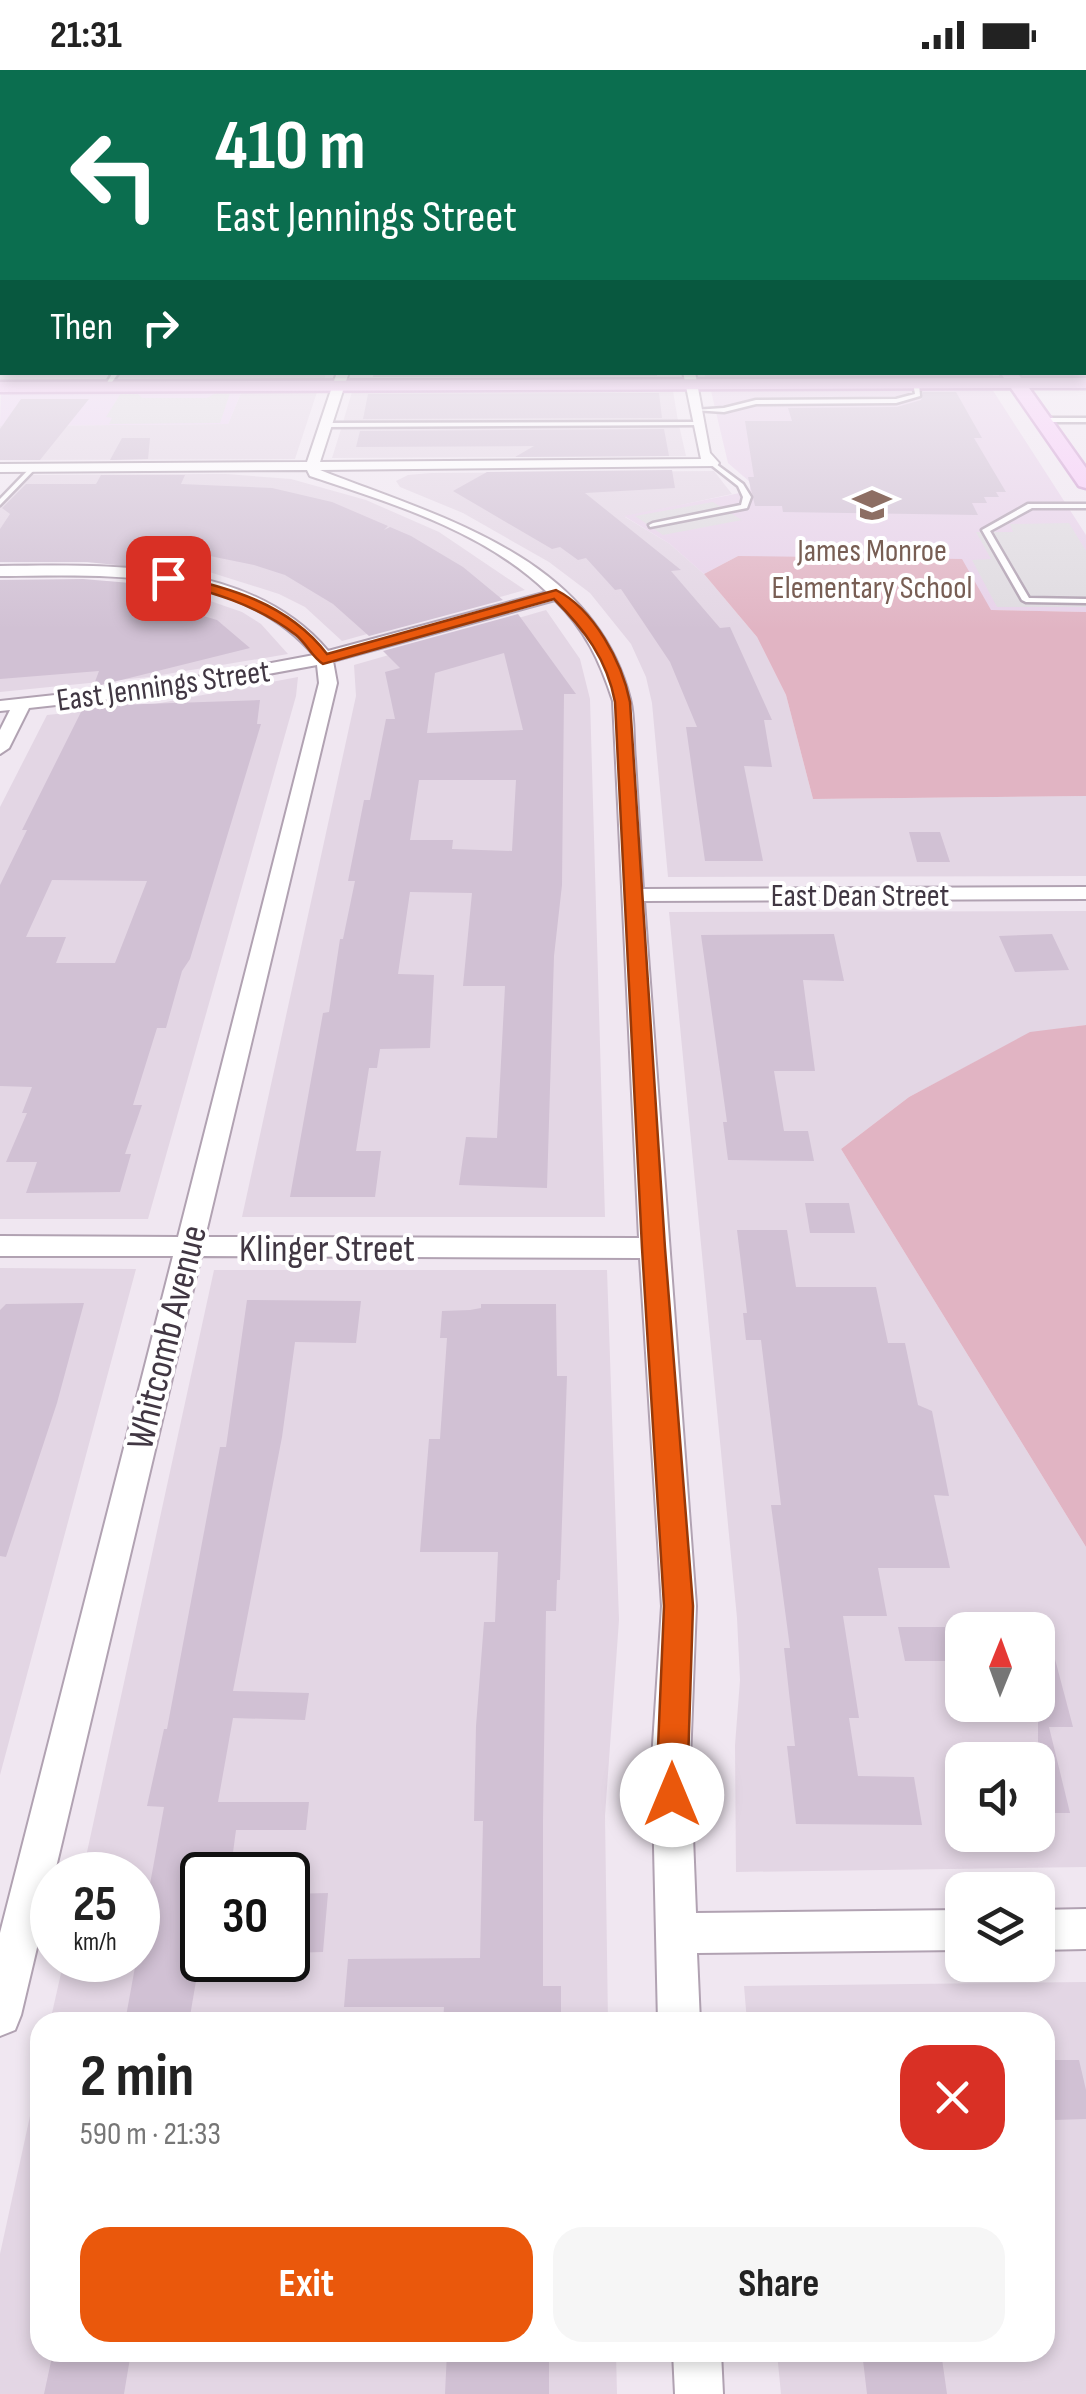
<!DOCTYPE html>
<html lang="en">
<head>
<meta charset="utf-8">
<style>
	:root { --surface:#fff; --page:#f6f6f6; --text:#222; --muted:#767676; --accent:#ea580c }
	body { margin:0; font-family:"Sofia Sans Condensed",sans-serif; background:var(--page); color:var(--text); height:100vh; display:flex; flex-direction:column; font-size:38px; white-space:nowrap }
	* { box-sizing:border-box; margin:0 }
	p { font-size:32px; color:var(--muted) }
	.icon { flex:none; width:55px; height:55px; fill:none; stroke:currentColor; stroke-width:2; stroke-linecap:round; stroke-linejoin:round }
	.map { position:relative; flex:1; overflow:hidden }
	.sheet { position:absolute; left:30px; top:1942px; width:1025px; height:350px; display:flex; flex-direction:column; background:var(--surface); border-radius:30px; box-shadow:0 5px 15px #0003 }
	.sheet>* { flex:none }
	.top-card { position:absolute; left:0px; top:0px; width:1088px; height:305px; box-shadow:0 5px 15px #0003; background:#0b6e4f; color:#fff; overflow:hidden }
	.needle { width:65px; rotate:1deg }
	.controls { position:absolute; left:945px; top:1542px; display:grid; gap:20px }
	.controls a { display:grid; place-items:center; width:110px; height:110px; border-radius:20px; background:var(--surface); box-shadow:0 5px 15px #0003; font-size:50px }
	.speed { position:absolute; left:30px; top:1782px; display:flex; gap:20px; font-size:50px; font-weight:700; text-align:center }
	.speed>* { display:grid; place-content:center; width:130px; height:130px; border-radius:50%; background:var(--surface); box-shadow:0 5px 15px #0003; line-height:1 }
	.speed small { font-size:25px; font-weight:400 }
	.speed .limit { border:5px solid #111; border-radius:15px; background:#fff; color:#111 }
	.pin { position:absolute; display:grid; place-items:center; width:85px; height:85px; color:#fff; margin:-42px; border-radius:20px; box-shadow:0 5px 15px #0006 }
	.me { position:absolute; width:110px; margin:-55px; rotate:0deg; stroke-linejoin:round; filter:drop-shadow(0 0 8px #0008) }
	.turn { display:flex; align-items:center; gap:35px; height:210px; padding:0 50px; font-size:45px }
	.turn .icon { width:130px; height:130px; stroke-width:2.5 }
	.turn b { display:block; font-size:70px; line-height:85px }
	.then { display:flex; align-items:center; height:95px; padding:0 50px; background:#0003; gap:20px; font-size:38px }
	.round { display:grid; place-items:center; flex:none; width:105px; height:105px; border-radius:30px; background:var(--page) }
	.overview { display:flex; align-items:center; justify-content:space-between; height:170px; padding:0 50px }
	h1 { font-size:60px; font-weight:700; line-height:75px }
	.cta { display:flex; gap:20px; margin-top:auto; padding:20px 50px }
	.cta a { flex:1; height:115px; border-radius:30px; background:var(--accent); color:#fff; font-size:40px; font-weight:700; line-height:115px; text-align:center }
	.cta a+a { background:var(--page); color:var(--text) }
	.status { display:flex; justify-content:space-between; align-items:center; height:70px; padding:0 50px; background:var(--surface); direction:ltr }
	.status svg { height:28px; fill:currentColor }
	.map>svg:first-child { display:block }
</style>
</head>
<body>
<div class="status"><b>21:31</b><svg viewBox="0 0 49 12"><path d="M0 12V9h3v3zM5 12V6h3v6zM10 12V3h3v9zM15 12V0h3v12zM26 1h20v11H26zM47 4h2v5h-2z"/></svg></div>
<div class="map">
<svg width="1086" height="2324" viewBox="0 0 1086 2324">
	<rect width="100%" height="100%" fill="#f0e7f1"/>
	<!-- residential -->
	<path fill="#e3d6e4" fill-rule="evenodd" d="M121 302H326V303L324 310 114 311Z
		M990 302 994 307 706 308 704 303Z
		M673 321 678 351 343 352 352 322Z
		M317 322 295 389 0 390V356L228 354 241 323Z
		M679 355 686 386 332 388 342 356Z
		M714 401 732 424 625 447 670 474 704 504 757 567 786 625 813 729 1086 726V806L668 807 652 633 646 607 631 574 590 523 549 492 463 443 400 417 396 411 408 405 431 403Z
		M226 404 291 409 366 430 439 462 525 520 342 571 305 537 279 524 206 501 168 494 0 490V437L30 405Z
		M0 510 107 511 193 525 242 542 261 554 288 584 149 607 0 622Z
		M546 540 580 589 590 629 605 1147H242L356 626 354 595Z
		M298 607 296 626 148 1149H0V737L47 645 155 634Z
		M1086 841V955L1030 963 909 1027 841 1079 1086 1477V1797L736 1802 735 1675 740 1610 737 1548 669 842ZM962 1560H1038V1635H962ZM962 1690H1038V1765H962Z
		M0 1198 136 1199 0 1705Z
		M214 1200H607L619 1550 605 1746 608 1952H50L64 1890H138V1805H82ZM202 1805H288V1890H202Z
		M1086 1912V2324H781L777 2283 1045 2282V1952H747L744 1916Z
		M40 2000V2282L616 2283 617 2324H0V2184Z"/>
	<!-- commercial -->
	<path fill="#ebd4f1" d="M241 323 228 354 0 356 1 324Z"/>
	<!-- education -->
	<path fill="#e7d2e9" d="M992 319 1086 465V542L990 540 738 486 704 504 670 474 624 446 750 421V412L728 393 711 321Z"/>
	<!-- green -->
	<path fill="#e1b4c3" d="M738 486 962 489 991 540 1086 542V726L813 729 786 625 757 567 704 504Z
		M1086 955V1477L841 1079 909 1027 1030 962Z"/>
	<!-- parking -->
	<path fill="#dfdbe0" d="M121 323H137L142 328H207L216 323H230L220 353 109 354 112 348 106 347Z
		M713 432 742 450 663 465 635 446Z
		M1069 453 1086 481V537H997L972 490 991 489 976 462H1013L1010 454Z"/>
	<!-- building -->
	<path fill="#d1c1d4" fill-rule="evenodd" d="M374 302H657V306L373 307Z
		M923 322H956L982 368H974L1006 422H996L999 427H984L987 433H972L978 445 783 442 782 436H755L748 407H754L745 351H792L788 338 897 337 921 330Z
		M659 323 662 348 363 349 368 324Z
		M21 329H89L40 390H0V359Z
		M664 359 669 386 515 387 534 376 356 377 360 361Z
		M122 368H150L148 389 110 390Z
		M672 400 675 418 585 423 681 500 671 501 720 558 730 557 772 650H764L772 697 744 696 763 791H705L686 657H697L670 592 621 519 615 520 586 488 578 490 560 477 552 479 453 421 487 402Z
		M101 405H185L181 414 272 418 332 432 388 456 384 460 390 457 411 466 463 497 503 530 369 566 333 534 285 505 254 495 205 485 184 502 87 492H0V459L10 444 2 438 26 414H96Z
		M83 509 166 516 148 530 217 550 250 578 93 617 99 601 0 609V510Z
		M518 544 576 624H564L562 815 554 886 547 1118 459 1115 466 1067 497 1068 505 916H463L472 823 410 822 398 904 434 905 430 978 380 979 377 998H369L356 1081H381L375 1127H290L323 943 329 942 340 869H343L355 811H348L364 730H370L386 649H395L385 602 400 598 383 581ZM504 583 523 660 427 663 435 603ZM419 710H516L512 781 452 779 453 770H410Z
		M260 630 257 654H261L190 889 182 901 166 958H157L133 1035H142L125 1084H131L120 1122 26 1123 37 1092H6L27 1043H22L32 1017 0 1016V815L27 760H22L84 636ZM52 810 147 811 115 893H56L66 867H26Z
		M909 762H940L950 792H917Z
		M834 864 844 911 803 910 815 1001H774L784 1061H808L814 1091 728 1090 723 1052H727L701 865Z
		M1052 864 1069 900 1015 902 999 866Z
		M805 1133H849L855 1163H810Z
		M737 1160H787L796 1217H876L888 1273H905L918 1335 932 1341 949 1426 934 1425 950 1498H878L887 1546H843L859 1648H849L858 1706 914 1707 922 1755 796 1754 787 1676H795L784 1578H790L771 1435H781L761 1270H746L743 1243H747Z
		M247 1230 361 1231 356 1273 295 1272 282 1367 233 1621 309 1623 305 1650 233 1648 218 1732H309L306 1760H236L230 1805H202V1876L189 1952H125L164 1737 147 1736 164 1659H167L220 1377H226Z
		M84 1233 57 1333 6 1487 0 1486V1240L6 1234Z
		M481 1234H556L557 1306H567L560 1510H557L556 1541H546L543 1751V1916H561V1952H443L444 1937H344L348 1889 480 1888 483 1751H474L476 1656 484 1552H495L498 1482H420L429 1369H440L447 1268H440L442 1241 470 1240 481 1238Z
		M898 1557H945L952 1591H905Z
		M1047 1559 1073 1657H1049L1070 1743H1038V1560Z
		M328 1823 323 1882 288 1883V1824Z
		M1045 1990H1079L1086 2020V2049L1054 2050Z
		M53 2282H131L124 2324H44Z
		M447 2282H549V2324H445Z
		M862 2282H941L947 2324H867Z"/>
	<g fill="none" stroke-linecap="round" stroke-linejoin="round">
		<!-- lane casing -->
		<g stroke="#b1a2b2" stroke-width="5">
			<path id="lane" d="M0 261H2V265H0Z
				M113 302H119L108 318H104Z
				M916 311 919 313 920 326 896 333 756 334 724 342 694 340 724 338 756 330 896 329 915 324 913 313Z
				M1086 348V352H1043L1040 350 1043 348Z
				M699 352 701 355 326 357 323 355 326 353Z
				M712 391 743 414 751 427 747 438 650 457 649 455 653 453 741 435 743 427 738 416 710 394Z
				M31 397 36 398 0 435V429Z
				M1028 434H1086V438H1032L990 461 1029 528 1086 529V533L1026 532 1022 530 982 460Z"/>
		</g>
		<!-- street casing -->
		<g stroke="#b1a2b2" stroke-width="4">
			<path id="street" d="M1085 242H1086V248H1085Z
				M337 302H349L320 392 701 389 683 302H695L710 383 719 393 717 396 320 400C439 447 594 486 630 629 635 648 633 670 635 689 638 733 640 776 643 819L1086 817V829L644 831 696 1536 690 1690 696 1843 962 1840V1880L697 1883 700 1952H658L652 1690 662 1536 640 1188 201 1186 21 1945 15 1960 0 1966V1863L173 1186H0V1166L178 1167 319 613 317 595 165 623 29 638 9 678 0 684V660L10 640 0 641V631L165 613 314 585C239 497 106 505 0 506V496C110 495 251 489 328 581L547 522C484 461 391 433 310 406L307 400 0 402V394L307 392ZM555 530C585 559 600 591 613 631L639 1168 205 1167 337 613 333 591Z
				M1086 1839V1879L1038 1880V1840Z
				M673 2282H721L723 2324H675Z"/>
		</g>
		<!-- secondary casing -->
		<g stroke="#d0a0d2" stroke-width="5">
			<path id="secondary" d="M1000 302H1017L1021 308H1086V318H1029L1086 398V418L1079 416 1011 318 0 322V312L1004 308Z"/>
		</g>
		<!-- primary casing -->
		<g stroke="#cd71d5" stroke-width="5">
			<path id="primary" d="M2 283V297L0 298V284Z"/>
		</g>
		<!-- lane -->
		<use href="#lane" fill="#fff" fill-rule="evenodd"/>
		<!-- street -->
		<use href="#street" fill="#fff" fill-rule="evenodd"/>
		<!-- secondary -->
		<use href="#secondary" fill="#f7caf8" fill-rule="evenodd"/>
		<!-- primary -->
		<use href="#primary" fill="#ed9ff2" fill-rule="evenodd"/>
	</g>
	<!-- sky -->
	<linearGradient id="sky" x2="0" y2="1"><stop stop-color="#98c8cf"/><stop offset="0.42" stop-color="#f8f4f9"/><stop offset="1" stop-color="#f8f4f9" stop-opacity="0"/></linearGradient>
	<rect width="1086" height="560" fill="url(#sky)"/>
	<!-- route -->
	<path fill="#ea580c" stroke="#983908" stroke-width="2.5" d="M168 504C228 517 288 533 327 584L556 520C594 539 622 592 630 632L665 1178 693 1536 687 1725 683 1735 672 1740 660 1735 656 1725 664 1536 642 1178 615 632C607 589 584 559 554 529L323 594C312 587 307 574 296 565 256 534 212 522 163 510V505Z"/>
	<!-- icons -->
	<defs>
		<g id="school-bare" transform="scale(3)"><path d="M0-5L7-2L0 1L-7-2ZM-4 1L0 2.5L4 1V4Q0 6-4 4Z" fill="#8d6e63" stroke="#fff" stroke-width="2.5" paint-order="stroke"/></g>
	</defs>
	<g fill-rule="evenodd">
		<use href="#school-bare" x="872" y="435"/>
	</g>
	<g text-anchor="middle" stroke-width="8" stroke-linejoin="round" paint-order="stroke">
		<!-- far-education labels -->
		<g font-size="32" fill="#785e54" stroke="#fff">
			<text x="872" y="491">James Monroe<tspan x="872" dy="37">Elementary School</tspan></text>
		</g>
		<!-- far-street labels -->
		<g font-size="32" fill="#413743" stroke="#fff">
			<text transform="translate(163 615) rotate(-8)" y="11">East Jennings Street</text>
			<text x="860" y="836">East Dean Street</text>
		</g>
		<!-- street labels -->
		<g font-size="38" fill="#413743" stroke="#fff">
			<text x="327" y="1191">Klinger Street</text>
			<text transform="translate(166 1267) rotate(-76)" y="13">Whitcomb Avenue</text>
		</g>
	</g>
</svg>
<div class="controls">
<a><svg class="needle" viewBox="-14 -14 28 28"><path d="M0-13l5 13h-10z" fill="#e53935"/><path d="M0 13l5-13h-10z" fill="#767676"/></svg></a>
<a><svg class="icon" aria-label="sound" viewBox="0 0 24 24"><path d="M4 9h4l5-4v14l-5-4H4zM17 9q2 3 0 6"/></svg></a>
<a><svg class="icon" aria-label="layers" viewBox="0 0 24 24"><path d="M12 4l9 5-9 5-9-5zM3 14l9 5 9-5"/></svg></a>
</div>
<div class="speed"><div>25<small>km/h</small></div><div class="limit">30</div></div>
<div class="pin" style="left:168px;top:508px;background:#d93025"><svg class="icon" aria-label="arrive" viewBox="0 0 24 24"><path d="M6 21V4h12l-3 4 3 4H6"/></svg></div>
<svg class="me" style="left:672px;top:1725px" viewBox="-20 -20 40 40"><circle r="19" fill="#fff"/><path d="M0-13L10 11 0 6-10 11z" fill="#ea580c"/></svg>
<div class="top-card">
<div class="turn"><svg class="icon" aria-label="left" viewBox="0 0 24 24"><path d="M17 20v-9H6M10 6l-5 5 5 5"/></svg><div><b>410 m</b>East Jennings Street</div></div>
<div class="then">Then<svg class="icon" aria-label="right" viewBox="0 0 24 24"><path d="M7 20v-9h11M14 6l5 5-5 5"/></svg></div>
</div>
<section class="sheet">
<div class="overview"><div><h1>2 min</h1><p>590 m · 21:33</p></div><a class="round" style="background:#d93025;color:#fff"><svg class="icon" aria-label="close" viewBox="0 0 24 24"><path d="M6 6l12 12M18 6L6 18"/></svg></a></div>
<div class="cta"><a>Exit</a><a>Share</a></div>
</section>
</div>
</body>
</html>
